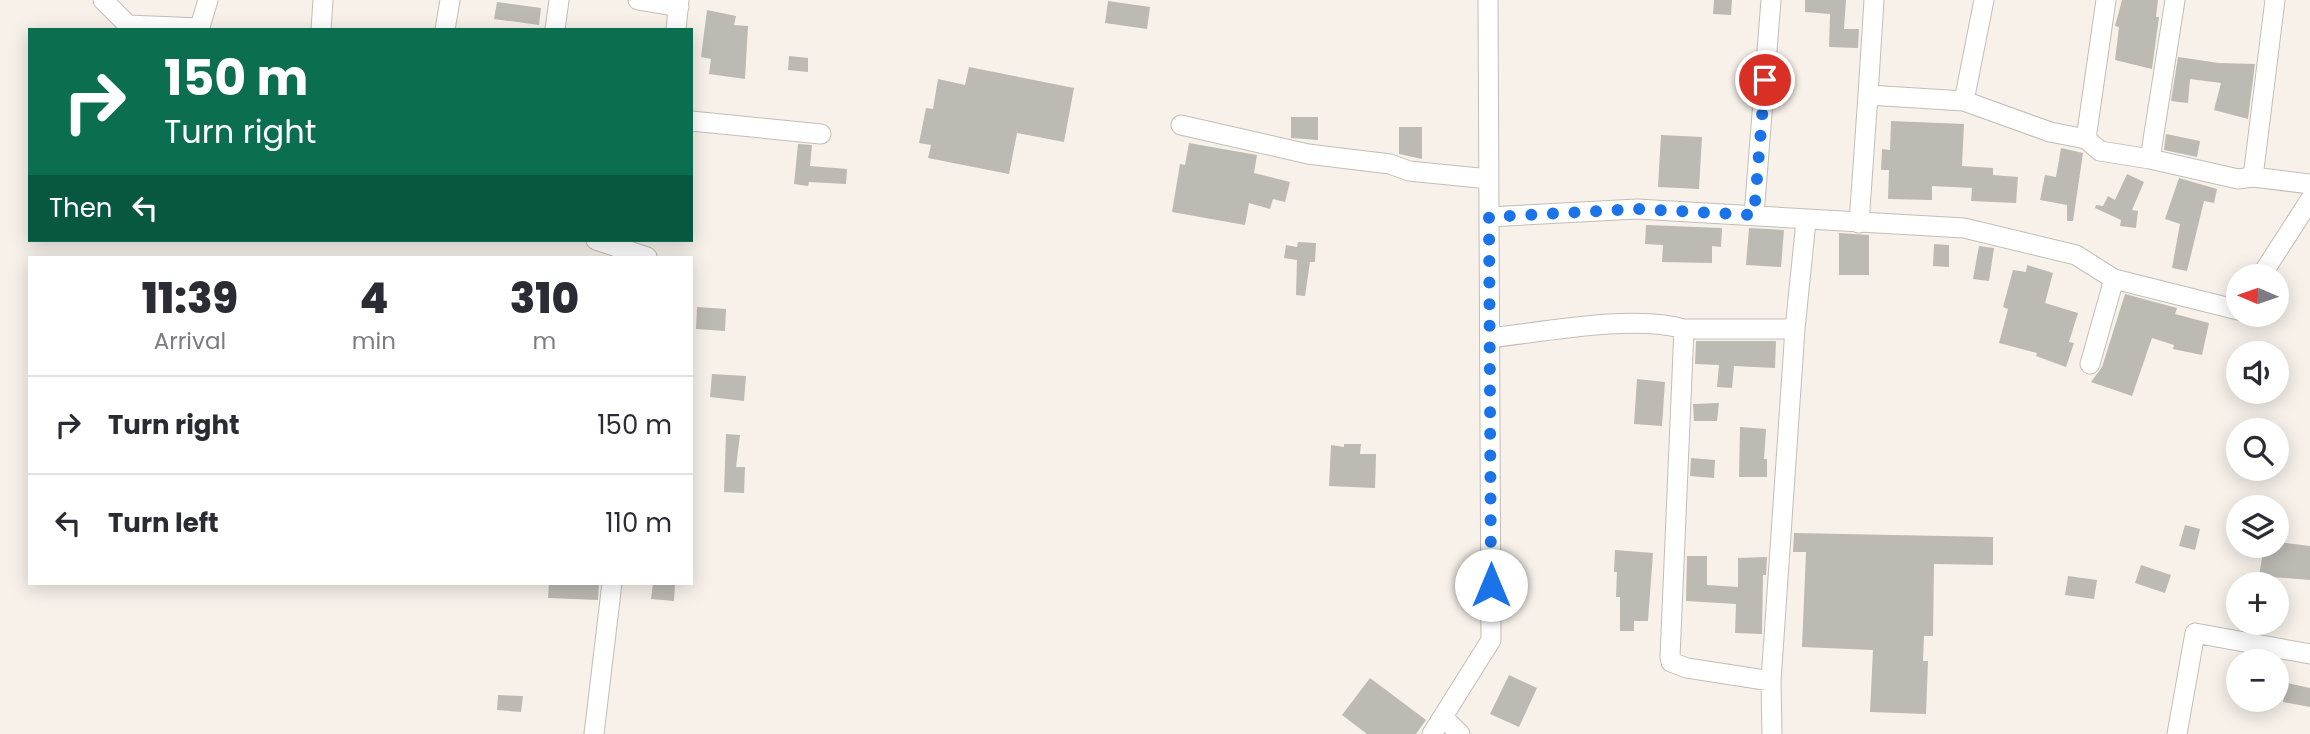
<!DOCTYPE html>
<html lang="en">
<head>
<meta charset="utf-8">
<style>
	:root { --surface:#fff; --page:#f2f2f3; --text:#2b2b33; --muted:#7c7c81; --line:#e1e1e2 }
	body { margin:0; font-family:Poppins,sans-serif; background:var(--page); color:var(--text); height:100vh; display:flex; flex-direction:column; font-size:26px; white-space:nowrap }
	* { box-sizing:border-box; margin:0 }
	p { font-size:23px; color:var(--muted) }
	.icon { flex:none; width:38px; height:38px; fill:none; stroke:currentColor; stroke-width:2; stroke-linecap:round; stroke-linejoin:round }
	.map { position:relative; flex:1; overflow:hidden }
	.side { position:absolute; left:28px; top:256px; width:665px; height:329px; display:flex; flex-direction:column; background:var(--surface); border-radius:0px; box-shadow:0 4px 18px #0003 }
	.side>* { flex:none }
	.top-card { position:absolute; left:28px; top:28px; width:665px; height:214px; border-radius:0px; box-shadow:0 4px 18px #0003; background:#0b6e4f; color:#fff; overflow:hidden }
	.needle { width:46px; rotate:272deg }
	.tools { position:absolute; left:2226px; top:264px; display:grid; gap:14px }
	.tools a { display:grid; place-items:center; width:63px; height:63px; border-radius:50%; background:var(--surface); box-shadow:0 4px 18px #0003; font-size:35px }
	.pin { position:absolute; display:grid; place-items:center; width:60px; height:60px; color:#fff; margin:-30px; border:4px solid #fff; border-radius:50%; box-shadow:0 2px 7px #0007 }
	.me { position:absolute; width:77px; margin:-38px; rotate:0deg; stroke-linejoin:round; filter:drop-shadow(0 0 5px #0008) }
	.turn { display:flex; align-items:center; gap:24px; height:147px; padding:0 21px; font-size:32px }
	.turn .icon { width:91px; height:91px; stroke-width:2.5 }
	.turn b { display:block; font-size:49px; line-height:60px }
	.then { display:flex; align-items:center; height:66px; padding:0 21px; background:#0003; gap:14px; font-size:26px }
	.eta { display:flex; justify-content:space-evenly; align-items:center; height:119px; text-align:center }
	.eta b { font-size:42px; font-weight:800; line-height:49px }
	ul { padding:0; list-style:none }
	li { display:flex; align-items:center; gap:21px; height:98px; padding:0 21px; border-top:2px solid var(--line) }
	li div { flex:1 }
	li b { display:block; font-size:26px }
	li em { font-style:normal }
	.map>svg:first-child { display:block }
</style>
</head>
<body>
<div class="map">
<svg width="2310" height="734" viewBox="0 0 2310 734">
	<rect width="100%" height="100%" fill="#f7f1ea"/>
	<!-- building -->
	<path fill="#bcbab3" d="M1714 0H1732L1731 15 1713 14Z
		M1805 0H1846L1844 29H1859L1858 48 1829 47 1830 14 1805 12Z
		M2122 0H2158L2156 17H2159L2152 69 2115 60 2119 27 2115 26Z
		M1108 1 1150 7 1147 29 1105 23Z
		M497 2 541 8 539 25 494 19Z
		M707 10 736 16 734 25 748 26 745 79 709 74 711 59 701 57Z
		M789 56 808 58V72L788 70Z
		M2178 57 2219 63 2255 64 2248 119 2214 110 2221 83 2190 79 2188 103 2171 101Z
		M969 67 1074 88 1064 142 1017 133 1009 174 928 158 931 145 919 143 926 108 933 109 938 79 965 85Z
		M1291 117H1318V140L1291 138Z
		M1891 121 1964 124 1962 166 1993 168V175L2018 177 2016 203 1971 201 1972 188 1932 186V200L1888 199 1889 170H1881L1882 149 1890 150Z
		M1399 127H1422V159L1399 154Z
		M2166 134 2200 141 2197 157 2164 150Z
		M1661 135 1702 137 1699 189 1658 187Z
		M1189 143 1257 155 1254 173 1290 182 1285 202 1273 199 1270 209 1249 203 1245 225 1172 212 1180 164 1185 165Z
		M798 144 812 145 810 166 847 169 846 184 809 182 808 186 794 184Z
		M2061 148 2083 153 2073 221H2067V205L2040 200 2045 175 2056 177Z
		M2127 174 2144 182 2132 210 2138 211 2136 228 2120 226 2121 220 2095 208 2096 205 2103 206 2108 196 2115 200Z
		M2179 178 2217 189 2214 203 2204 201 2187 271 2172 268 2180 224 2165 219Z
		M1646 225 1722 228 1721 247 1712 246V263L1662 262 1663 245 1645 244Z
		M1749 228 1784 230 1781 267 1746 265Z
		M1839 233 1869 235V275H1839Z
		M1298 242 1316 243 1315 262H1310L1305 296 1296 295 1297 260 1284 258 1286 245 1297 247Z
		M1934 244 1949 245V267L1933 266Z
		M1979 246 1994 248 1989 281 1973 279Z
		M2027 265 2053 273 2045 303 2078 313 2069 342 2074 343 2066 367 2036 356 2037 353 1999 343 2008 309 2003 307 2013 270 2026 272Z
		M2125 294 2177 308 2175 314 2209 323 2202 355 2173 349 2174 345 2152 338 2132 396 2091 382 2102 367Z
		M697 307 726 309 725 331 696 329Z
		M1696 341H1776L1775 368 1734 366 1732 388 1717 387 1719 365 1695 364Z
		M712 374 746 376 744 401 710 397Z
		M1637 379 1665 382 1662 426 1634 424Z
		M1719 403 1717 421H1694L1693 404Z
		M1740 427 1766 429 1764 459H1767V477H1739Z
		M726 434 740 435 736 467H745L744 493 724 492Z
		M1344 444H1361L1360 454H1376L1375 488 1329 486 1331 445 1344 447Z
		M1691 458 1715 460 1714 478 1690 476Z
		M2185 525 2200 529 2195 550 2179 546Z
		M1794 533 1993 537V565L1934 564 1933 636H1924L1923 661H1928L1926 714 1870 712 1873 650 1802 647 1806 552H1793Z
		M2277 542 2310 546V580L2259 576 2264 546H2277Z
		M1615 550 1653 553 1648 621H1634V631H1620V597H1616L1617 572H1614Z
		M1687 556H1707V585L1738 587V558L1767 557 1766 575H1763L1762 634 1735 633 1736 604 1686 601Z
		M2141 565 2171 575 2165 593 2135 583Z
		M2068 576 2097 580 2094 599 2065 595Z
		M549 583H599L598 600 548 598Z
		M653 583H675L674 601 651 599Z
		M1509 675 1537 688 1519 727 1490 714Z
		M1370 678 1426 720 1416 734H1367L1342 715Z
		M2287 683 2310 688V707L2283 702Z
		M498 695 523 696 521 712 497 710Z"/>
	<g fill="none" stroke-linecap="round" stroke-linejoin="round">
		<!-- minor casing -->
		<g stroke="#c3bdb7" stroke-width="21">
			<path id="minor" d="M103 0 128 25 199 28
				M638 0 679 7
				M1874 0 1868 95 1964 101 2050 132 2086 139 2100 151 2150 159 2238 179 2253 177 2310 184
				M199 30 208 0
				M321 30 323 0
				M445 30 450 0
				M555 30 559 0
				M676 30 679 0
				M1964 101 1984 0
				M691 121 821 134
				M1181 125 1308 154 1390 164 1409 171 1489 179
				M2086 139 2106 0
				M2150 159 2175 0
				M2253 177 2275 0
				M1754 215 1771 0
				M1489 217 1637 209 1964 228 2076 255 2114 279 2238 310
				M1859 223 1868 95
				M596 240 647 257
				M2261 276 2310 200
				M1684 329 1670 657 1671 662 1687 668 1771 681
				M1490 338C1543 332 1634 314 1684 329H1795
				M2090 364 2114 279
				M1443 717 1460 734
				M594 734 612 583
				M1432 734 1491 640 1488 0
				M1772 734 1771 681 1795 329 1806 221
				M2177 734 2195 633 2310 654"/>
		</g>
		<!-- minor -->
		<use href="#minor" stroke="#fff" stroke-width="19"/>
	</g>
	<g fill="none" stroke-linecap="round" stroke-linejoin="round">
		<!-- route -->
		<path stroke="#1a73e8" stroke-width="12" stroke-dasharray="0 21.6" d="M1491 585 1489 217 1637 209 1754 215 1765 80"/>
	</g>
</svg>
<div class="tools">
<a><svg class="needle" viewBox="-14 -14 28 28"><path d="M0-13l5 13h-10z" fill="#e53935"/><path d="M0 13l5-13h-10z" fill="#7c7c81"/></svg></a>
<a><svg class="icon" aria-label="sound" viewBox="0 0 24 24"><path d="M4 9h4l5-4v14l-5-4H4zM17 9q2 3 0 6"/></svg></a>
<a><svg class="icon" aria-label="search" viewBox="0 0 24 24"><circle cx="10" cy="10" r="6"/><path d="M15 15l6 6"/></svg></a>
<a><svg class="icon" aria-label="layers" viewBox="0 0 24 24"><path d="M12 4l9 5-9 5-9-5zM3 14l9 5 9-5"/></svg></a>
<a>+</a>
<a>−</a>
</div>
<div class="pin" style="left:1765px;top:80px;background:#d93025"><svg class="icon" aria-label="arrive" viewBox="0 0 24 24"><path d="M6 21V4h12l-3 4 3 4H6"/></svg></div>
<svg class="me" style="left:1491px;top:585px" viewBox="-20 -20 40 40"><circle r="19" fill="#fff"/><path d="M0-13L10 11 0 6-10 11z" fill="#1a73e8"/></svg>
<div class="top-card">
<div class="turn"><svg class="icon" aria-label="right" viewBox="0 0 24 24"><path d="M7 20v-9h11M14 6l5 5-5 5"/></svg><div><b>150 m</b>Turn right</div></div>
<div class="then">Then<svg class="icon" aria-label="left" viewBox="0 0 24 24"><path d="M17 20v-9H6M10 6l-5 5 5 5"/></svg></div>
</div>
<section class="side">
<div class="eta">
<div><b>11:39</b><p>Arrival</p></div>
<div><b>4</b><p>min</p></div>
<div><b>310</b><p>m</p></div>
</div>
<ul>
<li><svg class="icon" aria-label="right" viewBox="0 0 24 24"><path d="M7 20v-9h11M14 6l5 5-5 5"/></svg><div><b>Turn right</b></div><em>150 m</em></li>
<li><svg class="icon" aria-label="left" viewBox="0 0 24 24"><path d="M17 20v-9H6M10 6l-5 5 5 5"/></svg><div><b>Turn left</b></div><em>110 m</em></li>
</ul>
</section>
</div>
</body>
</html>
